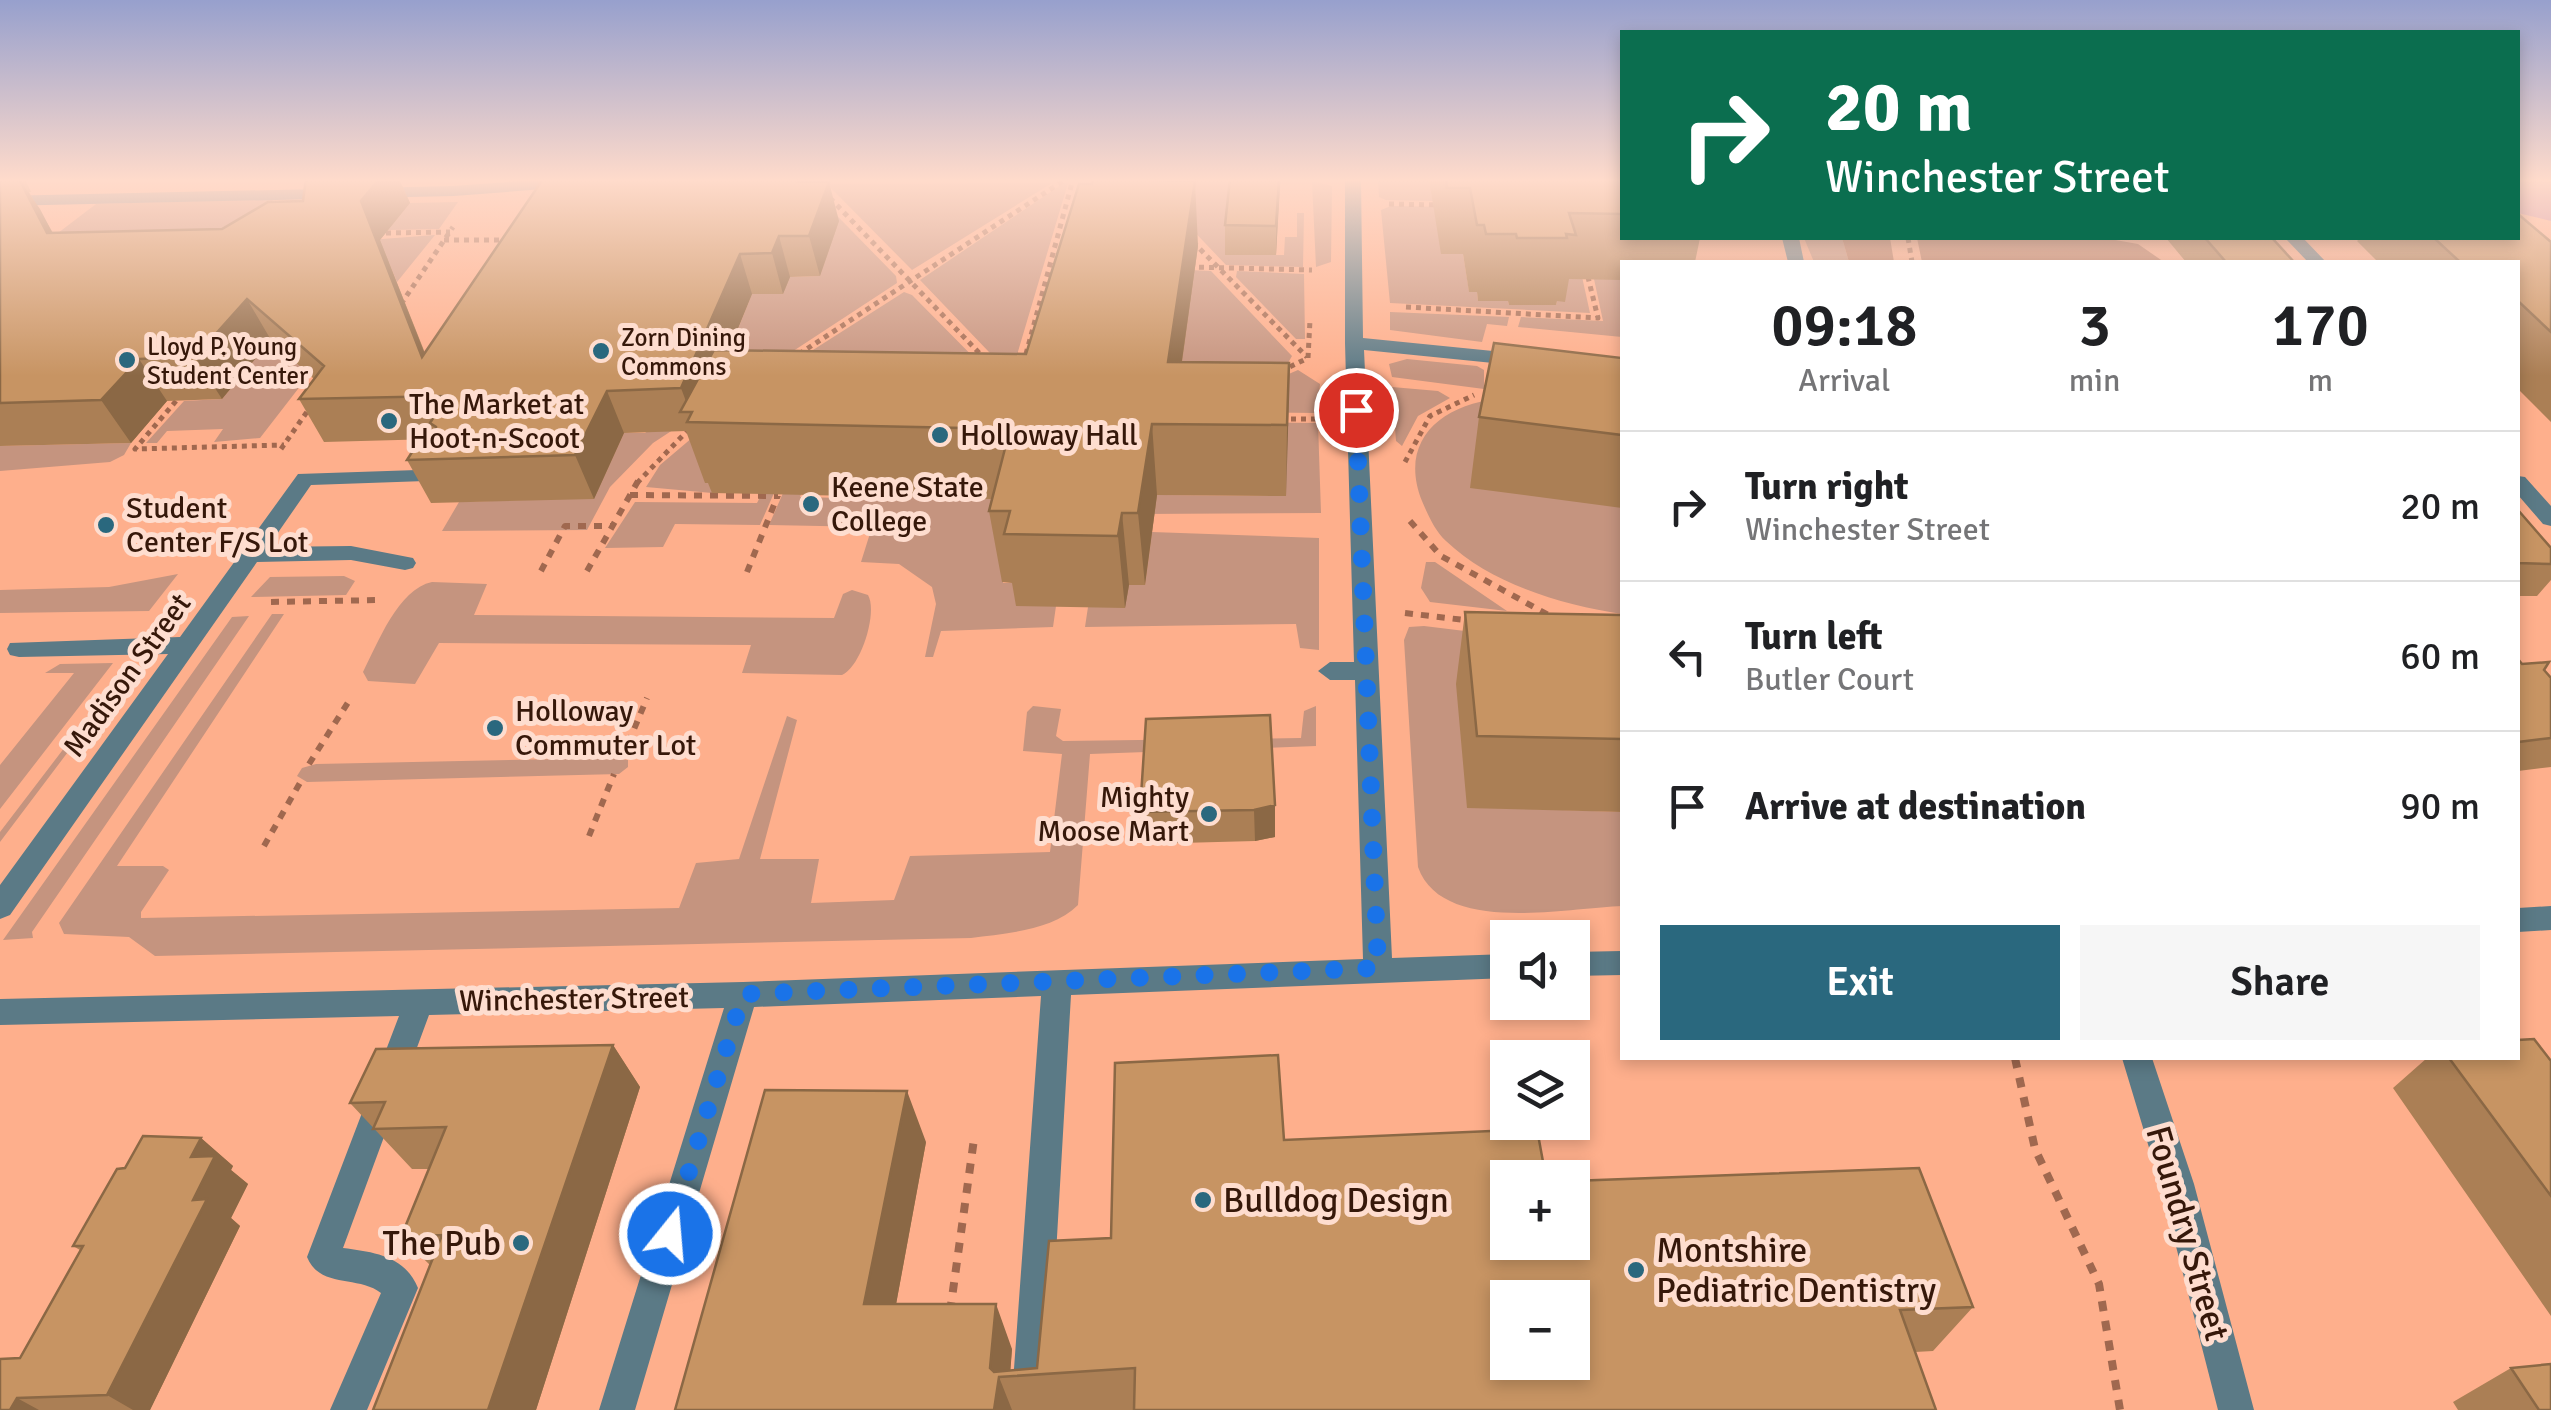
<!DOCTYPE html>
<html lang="en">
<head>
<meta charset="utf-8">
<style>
	:root { --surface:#fff; --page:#f6f6f6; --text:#202124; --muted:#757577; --line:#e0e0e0; --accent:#2a687e }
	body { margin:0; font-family:Signika,sans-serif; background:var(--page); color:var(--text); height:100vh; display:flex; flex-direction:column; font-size:38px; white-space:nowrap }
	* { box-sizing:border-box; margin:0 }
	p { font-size:32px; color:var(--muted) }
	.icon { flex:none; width:55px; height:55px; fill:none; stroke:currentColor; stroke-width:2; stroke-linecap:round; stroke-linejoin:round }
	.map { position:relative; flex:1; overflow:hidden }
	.sheet { position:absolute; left:1620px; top:260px; width:900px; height:800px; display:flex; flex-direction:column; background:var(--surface); border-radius:0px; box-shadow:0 5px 15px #0003 }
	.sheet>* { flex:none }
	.banner { position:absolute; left:1620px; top:30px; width:900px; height:210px; border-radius:0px; box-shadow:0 5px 15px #0003; background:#0b6e4f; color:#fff; overflow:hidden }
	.controls { position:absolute; left:1490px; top:920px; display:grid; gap:20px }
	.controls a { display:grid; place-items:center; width:100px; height:100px; border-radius:0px; background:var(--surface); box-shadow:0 5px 15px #0003; font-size:50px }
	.pin { position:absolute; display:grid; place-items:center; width:85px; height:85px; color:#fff; margin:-42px; border:5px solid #fff; border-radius:50%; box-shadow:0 2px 10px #0007 }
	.me { position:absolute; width:110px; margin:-55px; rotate:17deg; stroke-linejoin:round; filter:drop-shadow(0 0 8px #0008) }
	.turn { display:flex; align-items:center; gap:35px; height:210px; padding:0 40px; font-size:45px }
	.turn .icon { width:130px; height:130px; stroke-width:2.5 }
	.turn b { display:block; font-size:70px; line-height:85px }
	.eta { display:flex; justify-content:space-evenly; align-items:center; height:170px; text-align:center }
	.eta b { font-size:60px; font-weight:600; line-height:70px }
	.button { display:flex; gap:20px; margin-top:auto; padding:20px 40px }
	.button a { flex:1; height:115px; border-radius:0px; background:var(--accent); color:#fff; font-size:40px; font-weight:600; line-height:115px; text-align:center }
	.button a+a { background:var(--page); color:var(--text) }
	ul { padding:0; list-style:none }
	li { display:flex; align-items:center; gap:30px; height:150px; padding:0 40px; border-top:2px solid var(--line) }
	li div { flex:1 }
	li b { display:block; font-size:38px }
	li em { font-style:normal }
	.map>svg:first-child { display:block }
</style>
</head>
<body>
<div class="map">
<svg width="2551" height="1410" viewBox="0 0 2551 1410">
	<rect width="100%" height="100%" fill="#feaf8c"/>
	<!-- green -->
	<path fill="#c5947f" d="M1378 179H1463L1622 205 1386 200 1379 197Z
		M1145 180 1281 182 1280 187 1233 186 1234 255H1284L1285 237H1297V213H1304L1303 267 1226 265Z
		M1312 181 1332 186 1331 262 1316 267Z
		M1052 183 912 270 827 184Z
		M1064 183H1068L1011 375 920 280Z
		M806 184 896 276 897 283 653 443 610 487 587 530 442 531 459 502 594 498 624 433H645L717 381 752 294H783L789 277 820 276 838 222Z
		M271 199 278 205 276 233H58L96 204Z
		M458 202 439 229 388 230 410 203Z
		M1391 206 1452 207 1441 253 1463 254 1469 291 1477 292 1478 301H1508L1509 305H1556L1572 231 1590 313 1390 303 1381 210Z
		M435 235 397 282 389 263 342 242Z
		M1804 238H1842L1849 262H1814Z
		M1591 265 1622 277V337L1518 327 1521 317 1603 321Z
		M1189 270 1211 271 1292 356 1288 363 1178 411Z
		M1237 271 1304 274 1305 339H1296L1236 277Z
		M904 292 912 295 1003 387 752 389Z
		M297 308 322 358 260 438 214 442 223 429 167 431 157 443H146L184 401 222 399Z
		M1390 312 1509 317 1507 326 1487 324 1482 342 1390 330Z
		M1407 359 1477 366 1484 370V389L1392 377 1389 364Z
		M1298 370 1320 384 1317 413 1212 412V407Z
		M1392 387 1438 391 1450 398 1418 416 1402 446 1396 441Z
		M1497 399 1622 508V614C1562 605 1491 584 1446 541 1435 531 1428 515 1422 501 1398 441 1441 405 1497 399Z
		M712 421 705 482 717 483 712 493 646 487 660 465Z
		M1153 421 1318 423 1321 513 1139 514 1144 486 1164 495 1286 496Z
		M131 443 124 455 110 462 0 471V446Z
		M787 484 805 485 800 497 886 499 891 486 1018 500 1003 583H1022L1056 606 1053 627 941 631 933 657H925L936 604 932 587 899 564 861 562 872 527 769 525Z
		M762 493H774L760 525 675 524 663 547 605 548 635 502 757 503Z
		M1152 532 1319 538V650L1300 648 1296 624 1085 627 1088 607 1129 585H1145Z
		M1426 562H1435L1507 611 1430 602 1421 588Z
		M178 574 149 611 0 613V590L109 587Z
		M344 576 355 581 346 595 251 597 270 577Z
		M432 582 487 584 474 615 834 618 843 594 852 590 868 595C878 612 861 667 842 675L742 673 751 645 439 643 415 684 368 681 363 672C378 643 398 589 432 582Z
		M272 614H284L117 866H163L169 870 141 912V918L679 908 696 863 739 859 787 716 797 720 760 859H819L811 903 894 900 910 856 1050 852 1062 754 1023 751 1027 712 1033 706 1061 709 1056 736 1063 741 1301 738 1304 711 1316 706V746L1090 754 1078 905C1052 931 1006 933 971 938L155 956 129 937 64 934 59 923Z
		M249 616 32 932 33 938 3 940 232 617Z
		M1424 626 1514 637 1467 807 1622 812V906C1565 908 1442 935 1418 867L1404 640 1409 627Z
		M113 663 0 809V765L74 673H45L60 664Z
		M126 667V675L0 842V832Z
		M612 758 628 760V767L619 774 307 782 297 776 302 768 316 764Z"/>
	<!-- forest -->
	<path fill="#b5765b" d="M1842 238H1890L1894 262H1849Z
		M1917 238H2104L2138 244 2164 262H1922Z"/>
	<!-- water -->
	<path fill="#bf82a5" d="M2518 179 2551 182V221L2518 213Z"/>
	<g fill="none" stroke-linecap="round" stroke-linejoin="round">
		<!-- path-far2 -->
		<path stroke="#a0684f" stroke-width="5" stroke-dasharray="5 5" stroke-linecap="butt" d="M830 198 985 359
			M1389 204 1441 205
			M386 233 450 232
			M1908 238 1912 262
			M444 240H509
			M1193 242 1307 357
			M1189 267 1312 270
			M401 304 453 227
			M1406 307 1598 318 1587 273
			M799 354 1066 179
			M1026 354 1073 179
			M1281 371 1308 358 1310 320
			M176 401 135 449 284 445
			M1281 419H1318
			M281 449 311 406
			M1405 462 1430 416 1474 395
			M637 483 690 428"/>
		<!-- path-far1 -->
		<path stroke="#a0684f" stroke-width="6" stroke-dasharray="8 8" stroke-linecap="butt" d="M630 495 778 496
			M1410 521 1441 556 1552 617
			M541 571 565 526H611
			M587 571 638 481
			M747 572 778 495
			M271 602 380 600
			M1405 613 1473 621
			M622 758 647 698
			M309 764 349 701
			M589 836 614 774
			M264 846 301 781"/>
		<!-- path -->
		<path stroke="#a0684f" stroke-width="8" stroke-dasharray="10 10" stroke-linecap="butt" d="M2015 1058 2035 1149 2099 1284 2120 1410
			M950 1312 974 1139"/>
		<!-- minor -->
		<path fill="#5b7a86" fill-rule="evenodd" d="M545 179H616L608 184 454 196 0 206V196L454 186Z
			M1345 179H1361L1363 338 1523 354 1533 360 1523 366 1364 350 1392 958 1508 954V978L1071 995 1047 1410H1011L1041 996 754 1007 635 1410H599L724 1008 429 1015 343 1248C374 1252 405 1256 418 1288L367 1410H330L381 1293C358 1275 320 1289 307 1257L399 1016 0 1025V999L743 982 1363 959 1355 680H1330L1318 671 1330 662H1354L1345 343Z
			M1782 238H1799L1804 262H1788Z
			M2285 238H2303L2326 262H2308Z
			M447 469 454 470V480L311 485 268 547 351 546 413 558 416 563 413 568 405 570 351 560 257 562 10 915 0 919V885L168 654 19 657 10 655 7 649 10 643 180 637 298 474Z
			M2518 476 2525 477 2551 506V526L2543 524 2518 495Z
			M2551 906V930L2518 932V908Z
			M1622 951V975L1572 976V952Z
			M2122 1058H2152L2194 1184 2254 1410H2218L2160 1184Z"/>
	</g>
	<!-- wall -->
	<path fill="#ab7f55" d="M0 179H25L31 192H29L53 233 222 229 303 201 306 179H399L410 203 380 240 425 353 807 179 839 221 820 276 790 277 783 294H752L729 350 1026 354 1198 246 1182 362 1289 363 1286 496 1157 495 1145 585H1129L1125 608 1016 606 1012 583 1002 582 989 511 992 499 712 493 708 483H705L686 431 624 433 594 499 431 503 407 460 435 439 324 442 299 399 314 379 271 340 222 399 167 401 131 443 0 446Z
		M1230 179H1280L1276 255H1225V225Z
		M1429 179H1622V238H1700L1695 262H1622V280L1569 279 1565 302 1557 301 1556 305H1509L1508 301H1478L1477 292H1469L1463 254H1441Z
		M2166 238H2272L2294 262H2186Z
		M2360 238H2518L2551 242V422L2518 389V262H2378L2357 241Z
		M1622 358V508L1470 488 1479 417Z
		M2518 510 2551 548V580L2537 596H2518Z
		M1465 612 1622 615V812L1467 808 1456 684Z
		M2518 659 2522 664 2544 670 2551 678V767L2518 771Z
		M1270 715 1275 837 1255 841 1143 844 1140 812Z
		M613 1045 640 1087 536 1410H373L430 1265 401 1237 429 1169H412L350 1103Z
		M2427 1058H2518L2551 1061V1316L2393 1088Z
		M201 1138 233 1166 231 1170 248 1184 231 1218 240 1226 150 1410H0L20 1358 80 1250 73 1246 125 1168Z
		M1284 1140 1508 1178 1973 1307 1933 1351 1915 1352 1936 1410H675L926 1142 896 1304 1012 1349 1010 1371 1037 1368 1111 1238Z
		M2511 1368 2551 1410H2458L2453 1402Z"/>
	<!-- shaded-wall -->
	<path fill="#8b6845" d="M19 179 40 209 74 274 47 233Z
		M379 179H399L410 203 380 240 443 400 422 357 361 201Z
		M1279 179 1280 187 1276 255V226Z
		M1195 181 1198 246 1173 424 1168 362Z
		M829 182 839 221 820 276 809 236Z
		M779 236 790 277 783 294 772 253Z
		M740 254 752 294 700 422 692 412H690L681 388Z
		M247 299 271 340 222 399 195 357Z
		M139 359 167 401 131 443 101 400Z
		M1289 363 1288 433 1286 496 1287 425Z
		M607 391 624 433 594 499 575 455Z
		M1152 424 1157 495 1145 585 1138 513Z
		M1122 513 1129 585 1125 608 1118 536Z
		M1275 805V837L1255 841 1254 810Z
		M613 1045 640 1087 536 1410H488Z
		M907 1091 926 1142 888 1348 864 1304Z
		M201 1138 233 1166 231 1170 248 1184 231 1218 240 1226 150 1410H133L107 1395 193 1200 191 1157Z
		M996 1304 1012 1349 1010 1376 999 1377 1012 1410H994L990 1368Z
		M17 1398 39 1410H10Z"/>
	<!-- building -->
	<path fill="#c79463" stroke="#8b6845" stroke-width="2.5" fill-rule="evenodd" d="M0 179H19L47 233 222 229 268 202 303 201 306 179H379L361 201 422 357 543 179H800L798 182H829L809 236H779L772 253 740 254 681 388 607 391 575 455 407 460 419 441 435 440 436 427 430 423 447 396 299 399 324 366 247 299 195 357 139 359 101 400 0 403Z
		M1093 179 1195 181 1168 362 1289 363 1287 425 1152 424 1138 513H1122L1118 536 1004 534 1010 511H989L1010 429 687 422 692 412H680L714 350 1026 354 1079 184H1092Z
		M1230 179H1279L1276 226 1225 225Z
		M1446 179H1622V214L1569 213 1576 235 1566 234 1567 238H1517L1516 234H1486L1484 225H1477L1470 188H1447Z
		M2518 214 2551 242V332L2518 301V262H2460L2434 238H2518Z
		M2205 238H2272L2294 262H2226Z
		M1494 343 1622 358V435L1479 417Z
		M2518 510 2551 548V564L2518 563Z
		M1465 612 1622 615V739L1477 736Z
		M2518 659 2522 664 2549 662 2544 670 2551 678V738L2518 742Z
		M1270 715 1275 805 1254 810 1140 812 1146 719Z
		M2534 1039 2551 1061V1196L2449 1058H2518V1040Z
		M613 1045 488 1410H373L442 1235 401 1237 446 1127 373 1129 385 1102 350 1103 376 1049Z
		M1278 1055 1284 1140 1537 1129 1546 1178H1508V1242H1572V1181L1919 1168 1973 1307 1900 1310 1936 1410H1134L1135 1368 999 1377 994 1410H675L765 1090 907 1091 864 1304H996L990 1368 994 1372 1037 1368 1049 1241 1111 1238 1115 1063ZM1508 1298H1572V1362H1508Z
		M143 1136 201 1138 191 1157 215 1156 193 1200 207 1199 107 1395 17 1398 10 1410H0V1359L20 1358 83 1246H73L117 1169 125 1168Z
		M2551 1364V1410H2539L2511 1368Z"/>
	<!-- sky -->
	<linearGradient id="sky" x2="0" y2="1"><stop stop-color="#97a0cd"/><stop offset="0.48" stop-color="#ffdbcb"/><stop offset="1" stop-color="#ffdbcb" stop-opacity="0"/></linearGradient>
	<rect width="2551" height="376" fill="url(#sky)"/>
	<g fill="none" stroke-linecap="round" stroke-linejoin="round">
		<!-- route -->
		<path stroke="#1a73e8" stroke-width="18" stroke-dasharray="0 32.4" d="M670 1234 743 994 1378 968 1356 410"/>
	</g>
	<!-- markers -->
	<g fill="#2a687e" stroke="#feddcf" stroke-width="4">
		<circle cx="601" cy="351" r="10"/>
		<circle cx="127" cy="360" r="10"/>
		<circle cx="389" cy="421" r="10"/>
		<circle cx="940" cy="435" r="10"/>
		<circle cx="811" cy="504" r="10"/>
		<circle cx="106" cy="525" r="10"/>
		<circle cx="495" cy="728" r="10"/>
		<circle cx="1209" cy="814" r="10"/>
		<circle cx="1203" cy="1200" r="10"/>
		<circle cx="521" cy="1243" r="10"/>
		<circle cx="1636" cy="1270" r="10"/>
	</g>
	<g text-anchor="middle" stroke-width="10" stroke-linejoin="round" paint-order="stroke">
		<!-- far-poi labels -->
		<g font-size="25" fill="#36180a" stroke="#feddcf" text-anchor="start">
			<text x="621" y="346">Zorn Dining<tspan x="621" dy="29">Commons</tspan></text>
			<text x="147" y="355">Lloyd P. Young<tspan x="147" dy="29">Student Center</tspan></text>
		</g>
		<!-- poi labels -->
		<g font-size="30" fill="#36180a" stroke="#feddcf" text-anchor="start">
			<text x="409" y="414">The Market at<tspan x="409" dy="34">Hoot-n-Scoot</tspan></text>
			<text x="960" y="445">Holloway Hall</text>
			<text x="831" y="497">Keene State<tspan x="831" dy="34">College</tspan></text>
			<text x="126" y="518">Student<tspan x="126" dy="34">Center F/S Lot</tspan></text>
			<text x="515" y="721">Holloway<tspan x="515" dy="34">Commuter Lot</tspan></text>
			<text x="1189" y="807" text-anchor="end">Mighty<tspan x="1189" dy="34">Moose Mart</tspan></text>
		</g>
		<!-- street labels -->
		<g font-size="30" fill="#36180a" stroke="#feddcf">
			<text transform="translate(127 675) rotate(-54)" y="10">Madison Street</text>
			<text transform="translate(574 999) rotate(-1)" y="10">Winchester Street</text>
		</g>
		<!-- near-poi labels -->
		<g font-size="35" fill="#36180a" stroke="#feddcf" text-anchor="start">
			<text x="1223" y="1212">Bulldog Design</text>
			<text x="501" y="1255" text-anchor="end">The Pub</text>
			<text x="1656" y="1262">Montshire<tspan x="1656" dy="40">Pediatric Dentistry</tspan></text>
		</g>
		<!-- near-street labels -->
		<g font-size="35" fill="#36180a" stroke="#feddcf">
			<text transform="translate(2188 1233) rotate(74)" y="12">Foundry Street</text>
		</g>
	</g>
</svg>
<div class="controls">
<a><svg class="icon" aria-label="sound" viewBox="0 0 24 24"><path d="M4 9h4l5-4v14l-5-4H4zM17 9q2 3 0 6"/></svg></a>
<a><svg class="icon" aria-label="layers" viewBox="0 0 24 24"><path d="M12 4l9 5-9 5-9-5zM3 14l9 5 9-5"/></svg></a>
<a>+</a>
<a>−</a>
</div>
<div class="pin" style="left:1356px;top:410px;background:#d93025"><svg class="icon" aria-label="arrive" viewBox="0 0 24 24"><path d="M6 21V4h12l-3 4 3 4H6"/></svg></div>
<svg class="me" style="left:670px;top:1234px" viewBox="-20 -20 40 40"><circle r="17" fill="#1a73e8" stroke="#fff" stroke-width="3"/><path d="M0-11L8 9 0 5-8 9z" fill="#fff"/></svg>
<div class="banner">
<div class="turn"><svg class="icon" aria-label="right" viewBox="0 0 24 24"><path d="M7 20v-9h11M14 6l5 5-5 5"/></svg><div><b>20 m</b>Winchester Street</div></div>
</div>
<section class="sheet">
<div class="eta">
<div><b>09:18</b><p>Arrival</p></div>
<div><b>3</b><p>min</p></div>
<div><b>170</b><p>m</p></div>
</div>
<ul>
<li><svg class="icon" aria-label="right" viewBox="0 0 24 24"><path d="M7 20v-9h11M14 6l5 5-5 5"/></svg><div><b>Turn right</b><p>Winchester Street</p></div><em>20 m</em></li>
<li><svg class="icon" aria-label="left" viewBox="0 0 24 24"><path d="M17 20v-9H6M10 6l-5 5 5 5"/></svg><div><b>Turn left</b><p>Butler Court</p></div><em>60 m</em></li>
<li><svg class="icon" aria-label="arrive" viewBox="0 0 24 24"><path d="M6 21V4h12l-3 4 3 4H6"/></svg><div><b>Arrive at destination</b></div><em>90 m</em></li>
</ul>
<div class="button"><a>Exit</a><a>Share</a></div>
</section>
</div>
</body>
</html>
